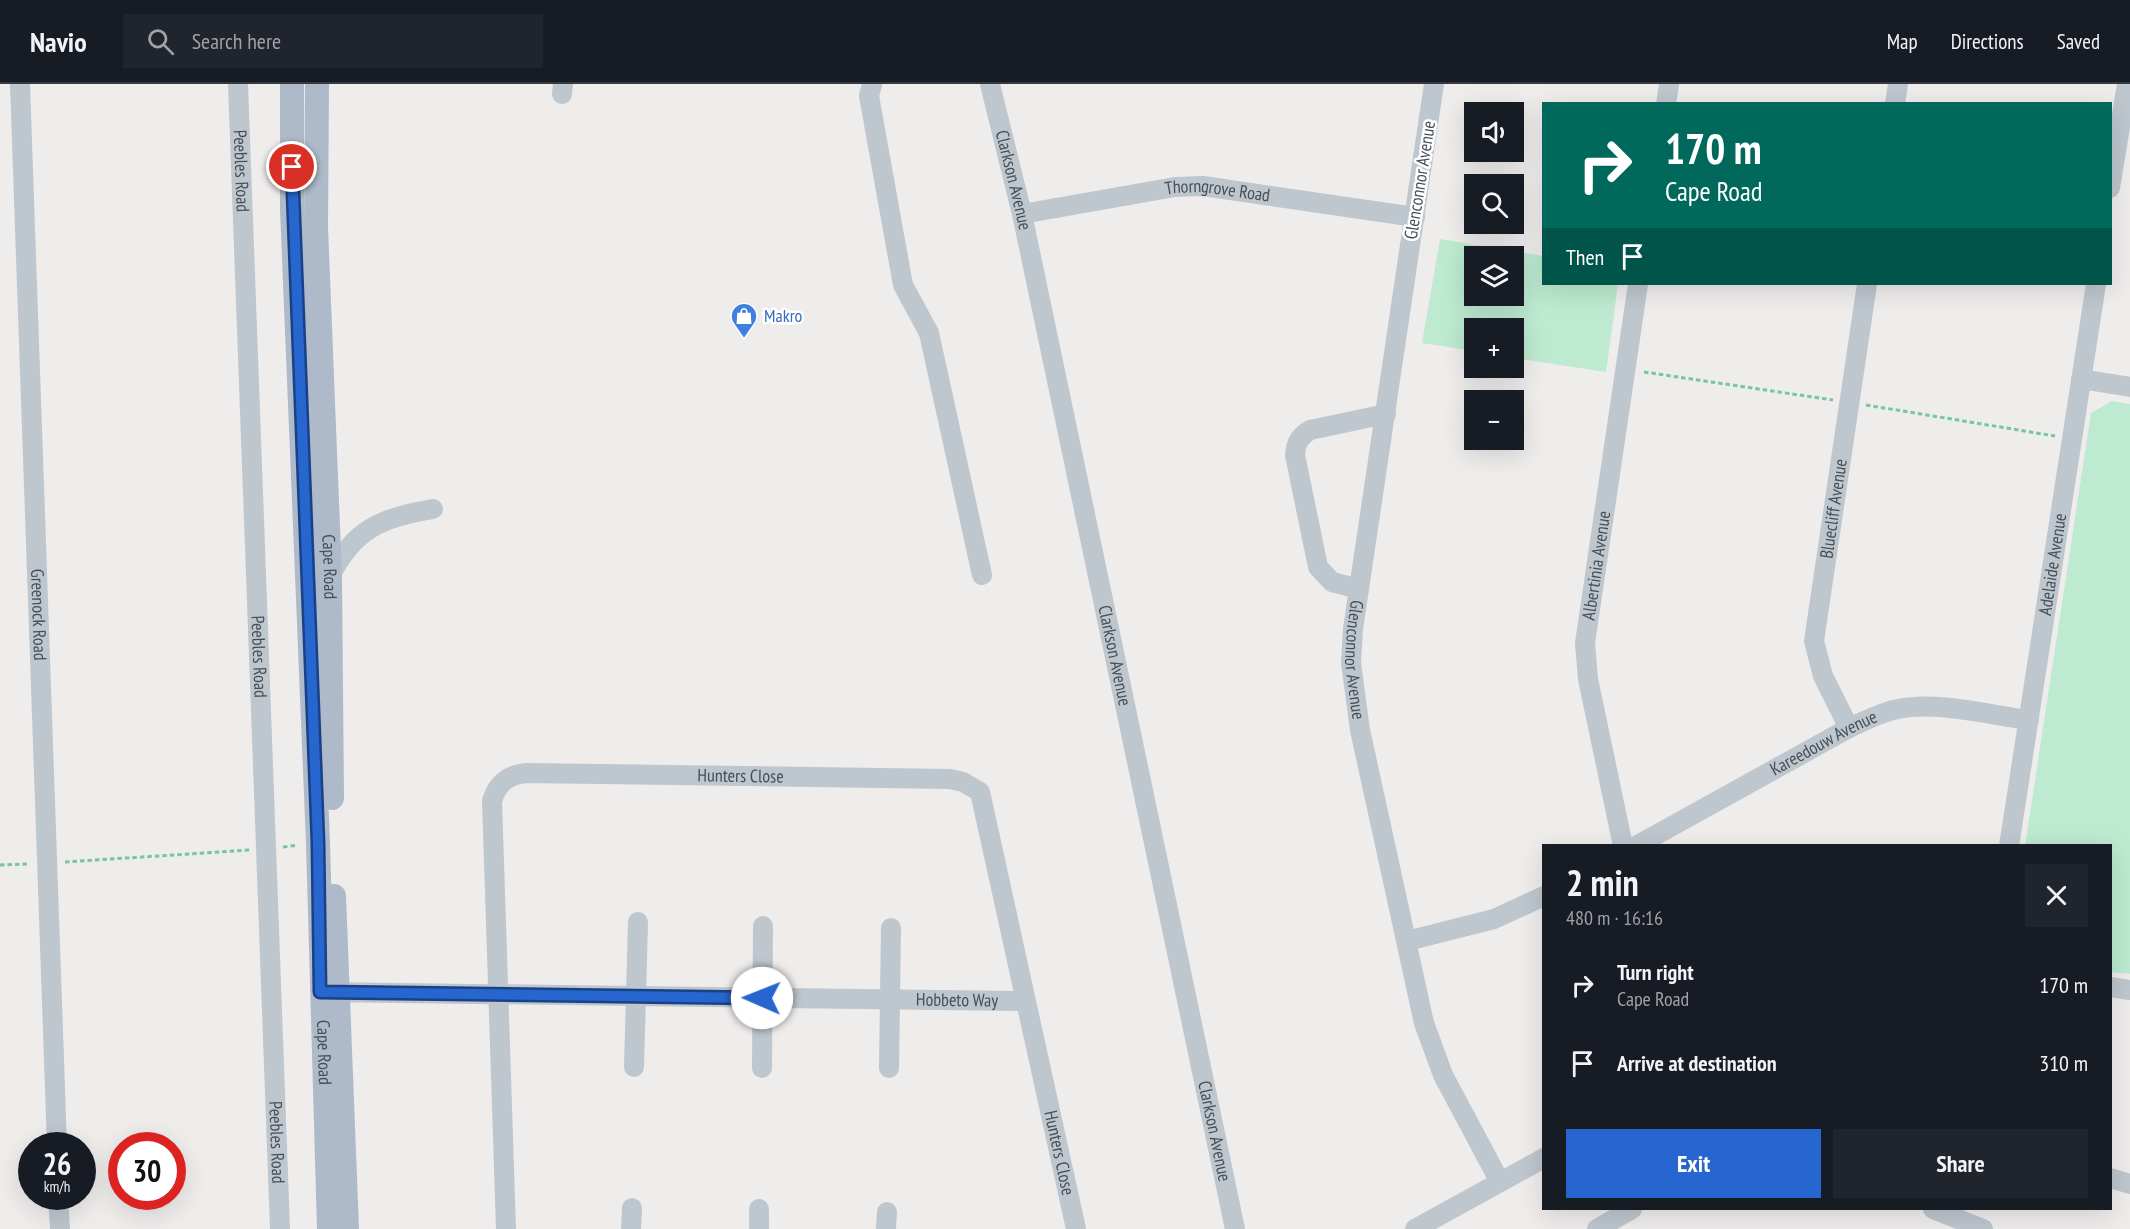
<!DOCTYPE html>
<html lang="en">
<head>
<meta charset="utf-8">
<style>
	:root { --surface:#171b24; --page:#20242c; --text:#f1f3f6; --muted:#9ea1a6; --line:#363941; --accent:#2766ce }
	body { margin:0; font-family:"PT Sans Narrow",sans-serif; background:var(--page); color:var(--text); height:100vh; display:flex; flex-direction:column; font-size:22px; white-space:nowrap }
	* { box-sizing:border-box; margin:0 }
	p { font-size:20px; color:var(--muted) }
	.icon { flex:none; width:33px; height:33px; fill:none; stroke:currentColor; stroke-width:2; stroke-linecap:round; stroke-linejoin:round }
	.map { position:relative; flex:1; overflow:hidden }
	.sheet { position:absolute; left:1542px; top:760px; width:570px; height:366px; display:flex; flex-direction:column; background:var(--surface); border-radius:0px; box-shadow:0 6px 24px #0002 }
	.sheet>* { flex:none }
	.top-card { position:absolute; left:1542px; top:18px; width:570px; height:183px; border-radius:0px; box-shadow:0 6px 24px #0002; background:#00695c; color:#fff; overflow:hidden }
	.tools { position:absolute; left:1464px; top:18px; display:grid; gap:12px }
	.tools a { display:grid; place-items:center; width:60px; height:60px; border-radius:0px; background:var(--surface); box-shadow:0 6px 24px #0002; font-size:30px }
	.speed { position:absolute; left:18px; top:1048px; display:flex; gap:12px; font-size:30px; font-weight:700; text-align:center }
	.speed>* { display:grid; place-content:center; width:78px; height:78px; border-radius:50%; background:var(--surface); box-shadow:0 6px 24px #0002; line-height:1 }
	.speed small { font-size:15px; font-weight:400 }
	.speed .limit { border:9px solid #d22; background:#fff; color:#111 }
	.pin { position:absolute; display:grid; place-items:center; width:51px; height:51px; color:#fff; margin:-26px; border:3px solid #fff; border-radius:50%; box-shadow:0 2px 6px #0007 }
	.me { position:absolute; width:66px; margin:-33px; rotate:271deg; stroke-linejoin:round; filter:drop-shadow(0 0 4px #0008) }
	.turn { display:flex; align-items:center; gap:21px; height:126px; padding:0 24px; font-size:27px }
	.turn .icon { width:78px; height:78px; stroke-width:2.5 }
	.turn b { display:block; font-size:42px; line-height:51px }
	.then { display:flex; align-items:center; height:57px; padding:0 24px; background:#0003; gap:12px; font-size:22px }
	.round { display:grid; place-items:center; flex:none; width:63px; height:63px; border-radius:0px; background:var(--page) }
	.overview { display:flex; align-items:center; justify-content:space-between; height:102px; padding:0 24px }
	h1 { font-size:36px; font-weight:700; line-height:45px }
	.primary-button { display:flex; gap:12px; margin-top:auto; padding:12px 24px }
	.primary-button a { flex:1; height:69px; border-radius:0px; background:var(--accent); color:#fff; font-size:24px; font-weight:700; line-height:69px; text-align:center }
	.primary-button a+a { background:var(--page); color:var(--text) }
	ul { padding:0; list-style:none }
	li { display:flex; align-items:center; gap:18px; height:78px; padding:0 24px }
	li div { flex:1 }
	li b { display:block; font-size:22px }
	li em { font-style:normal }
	header { display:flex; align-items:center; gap:36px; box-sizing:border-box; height:84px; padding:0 30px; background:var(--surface); border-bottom:2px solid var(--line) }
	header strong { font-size:28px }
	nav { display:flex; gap:33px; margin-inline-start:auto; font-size:21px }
	.search { width:420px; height:54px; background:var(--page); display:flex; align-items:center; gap:15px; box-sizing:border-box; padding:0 21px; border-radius:0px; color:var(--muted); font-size:22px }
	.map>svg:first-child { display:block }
</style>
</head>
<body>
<header>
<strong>Navio</strong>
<div class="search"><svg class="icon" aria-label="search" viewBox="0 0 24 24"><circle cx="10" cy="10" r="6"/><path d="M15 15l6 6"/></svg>Search here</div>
<nav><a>Map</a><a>Directions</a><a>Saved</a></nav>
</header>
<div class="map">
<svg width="2130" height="1145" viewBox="0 0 2130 1145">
	<rect width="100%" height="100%" fill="#efecec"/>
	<!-- green -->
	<path fill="#bdead1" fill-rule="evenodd" d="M1440 155 1543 172 1544 200H1618L1606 288 1514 274V244H1474V267L1422 259ZM1474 172H1514V212H1474Z
		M2112 317 2130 320V890L2111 888 2110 762H2025L2091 329Z"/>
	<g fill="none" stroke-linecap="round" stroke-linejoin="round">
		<!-- path -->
		<path stroke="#78c5a4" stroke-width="3" stroke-dasharray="4.5 3" stroke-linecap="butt" d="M1644 288 1833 316
			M1866 321 2055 352
			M283 763 298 761
			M65 778 250 766
			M0 781 28 780"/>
		<!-- minor -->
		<g stroke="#bec6ce" stroke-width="20">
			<path id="s1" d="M20 0 57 1062"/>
			<path id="s2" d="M238 0 280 1145"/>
			<path d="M872 0 869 12 903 201 929 249 982 491"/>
			<path id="s3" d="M990 0 1022 130 1235 1145"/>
			<path id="s4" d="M1434 0 1353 545 1351 579 1360 646 1424 939 1443 991 1500 1098"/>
			<path d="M562 10 563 0"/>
			<path d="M1666 20 1669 0"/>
			<path d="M1895 20 1898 0"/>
			<path d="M2110 104 2127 0"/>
			<path id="s5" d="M1022 130 1175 103 1203 102 1415 133"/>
			<path d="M2081 295 2130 303"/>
			<path d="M330 493C353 445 383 433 433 425"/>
			<path d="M1359 505 1332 498 1318 483 1295 371C1296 359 1299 353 1310 346L1386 330"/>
			<path id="s6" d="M1849 644 1823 592 1814 557 1867 200"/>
			<path id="s7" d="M1623 762 1588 595 1585 559 1638 200"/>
			<path id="s8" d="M1636 762 1849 644C1865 637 1881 628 1898 625 1937 617 1989 631 2029 636"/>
			<path id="s9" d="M2009 762 2096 200"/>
			<path d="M1407 857 1494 835 1544 812"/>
			<path d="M2110 903 2130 906"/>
			<path id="s10" d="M323 908 1025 917"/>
			<path d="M634 983 638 838"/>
			<path d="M762 984 763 842"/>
			<path d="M889 984 891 844"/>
			<path d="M2110 1094 2130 1100"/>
			<path d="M58 1113 60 1145"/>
			<path d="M1933 1125 1983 1145"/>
			<path id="s11" d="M506 1145 492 717C497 700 507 691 526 689L950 695 963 698 980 708 1076 1145"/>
			<path d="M631 1145 632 1124"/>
			<path d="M759 1145V1125"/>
			<path d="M886 1145 887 1128"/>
			<path d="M1415 1145 1544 1074"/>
			<path d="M1597 1145 1632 1125"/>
		</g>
		<!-- major -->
		<g stroke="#aebac9" stroke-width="24">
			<path id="s12" d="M292 0V125L318 759 329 1145"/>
			<path id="s13" d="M317 0 316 143 330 493 332 714"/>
			<path d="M334 812 347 1145"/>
		</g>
	</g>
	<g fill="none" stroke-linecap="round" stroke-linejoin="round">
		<!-- route casing -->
		<g stroke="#194286" stroke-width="15">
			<path id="route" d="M292 83 318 759 320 908 762 914"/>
		</g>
		<!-- route -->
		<use href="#route" stroke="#2766ce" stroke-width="10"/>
	</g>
	<!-- icons -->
	<defs>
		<g id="shop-pin" transform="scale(1.35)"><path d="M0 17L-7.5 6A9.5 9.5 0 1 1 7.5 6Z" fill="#3f7fe0" stroke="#fff"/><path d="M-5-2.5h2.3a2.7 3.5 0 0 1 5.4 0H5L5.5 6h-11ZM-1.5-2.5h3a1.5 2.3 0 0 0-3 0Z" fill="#fff"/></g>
	</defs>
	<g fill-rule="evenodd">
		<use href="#shop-pin" x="744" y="232"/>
	</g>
	<g text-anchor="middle" stroke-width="5" stroke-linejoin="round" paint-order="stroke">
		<!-- street labels -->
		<g font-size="18" fill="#464f58" stroke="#fff">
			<text dy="6" stroke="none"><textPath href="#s2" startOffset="87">Peebles Road</textPath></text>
			<text transform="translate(1420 96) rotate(-81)" y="6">Glenconnor Avenue</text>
			<text dy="6" stroke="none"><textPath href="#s3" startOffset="99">Clarkson Avenue</textPath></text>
			<text dy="6" stroke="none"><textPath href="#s5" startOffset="198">Thorngrove Road</textPath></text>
			<text dy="6" stroke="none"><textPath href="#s6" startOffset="228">Bluecliff Avenue</textPath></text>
			<text dy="6" stroke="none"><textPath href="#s7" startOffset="285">Albertinia Avenue</textPath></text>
			<text dy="6" stroke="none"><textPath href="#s9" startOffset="285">Adelaide Avenue</textPath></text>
			<text dy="6" stroke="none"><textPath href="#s13" startOffset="483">Cape Road</textPath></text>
			<text dy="6" stroke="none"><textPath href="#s1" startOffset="531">Greenock Road</textPath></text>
			<text dy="6" stroke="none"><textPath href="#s3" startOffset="585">Clarkson Avenue</textPath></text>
			<text dy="6" stroke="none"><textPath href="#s2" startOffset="573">Peebles Road</textPath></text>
			<text dy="6" stroke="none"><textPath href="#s4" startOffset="582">Glenconnor Avenue</textPath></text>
			<text dy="6" stroke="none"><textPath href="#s8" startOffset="214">Kareedouw Avenue</textPath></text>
			<text dy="6" stroke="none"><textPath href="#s11" startOffset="690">Hunters Close</textPath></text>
			<text dy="6" stroke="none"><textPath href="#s10" startOffset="634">Hobbeto Way</textPath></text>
			<text dy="6" stroke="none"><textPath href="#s12" startOffset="969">Cape Road</textPath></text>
			<text dy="6" stroke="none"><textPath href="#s3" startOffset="1071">Clarkson Avenue</textPath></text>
			<text dy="6" stroke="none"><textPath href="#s2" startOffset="1059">Peebles Road</textPath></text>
			<text dy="6" stroke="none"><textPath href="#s11" startOffset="1302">Hunters Close</textPath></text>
		</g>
		<!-- shop labels -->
		<g font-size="18" fill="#366cbe" stroke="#fff" text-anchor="start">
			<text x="764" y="238">Makro</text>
		</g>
	</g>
</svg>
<div class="tools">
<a><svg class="icon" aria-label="sound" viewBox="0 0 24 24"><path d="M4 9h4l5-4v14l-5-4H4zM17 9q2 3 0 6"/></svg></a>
<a><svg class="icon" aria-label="search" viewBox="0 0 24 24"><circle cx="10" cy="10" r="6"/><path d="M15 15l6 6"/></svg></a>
<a><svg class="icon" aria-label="layers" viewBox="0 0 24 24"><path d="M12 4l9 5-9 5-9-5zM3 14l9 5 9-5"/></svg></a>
<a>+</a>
<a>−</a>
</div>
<div class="speed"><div>26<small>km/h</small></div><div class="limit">30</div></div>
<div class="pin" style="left:292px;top:83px;background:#d93025"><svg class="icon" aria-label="arrive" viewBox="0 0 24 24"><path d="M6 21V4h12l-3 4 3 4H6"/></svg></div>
<svg class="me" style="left:762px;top:914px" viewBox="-20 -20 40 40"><circle r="19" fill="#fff"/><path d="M0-13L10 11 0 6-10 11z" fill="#2766ce"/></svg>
<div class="top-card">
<div class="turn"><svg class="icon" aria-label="right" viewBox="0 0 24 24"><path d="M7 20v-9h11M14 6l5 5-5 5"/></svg><div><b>170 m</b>Cape Road</div></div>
<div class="then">Then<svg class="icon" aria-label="arrive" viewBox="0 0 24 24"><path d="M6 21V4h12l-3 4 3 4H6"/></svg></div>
</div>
<section class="sheet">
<div class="overview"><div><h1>2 min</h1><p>480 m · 16:16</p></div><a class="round"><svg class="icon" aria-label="close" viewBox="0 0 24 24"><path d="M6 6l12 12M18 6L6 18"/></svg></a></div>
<ul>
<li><svg class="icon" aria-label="right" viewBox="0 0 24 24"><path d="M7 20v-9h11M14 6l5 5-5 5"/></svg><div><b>Turn right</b><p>Cape Road</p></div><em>170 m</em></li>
<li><svg class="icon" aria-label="arrive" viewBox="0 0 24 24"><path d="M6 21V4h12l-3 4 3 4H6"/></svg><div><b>Arrive at destination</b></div><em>310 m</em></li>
</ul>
<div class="primary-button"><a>Exit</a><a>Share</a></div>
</section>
</div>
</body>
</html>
